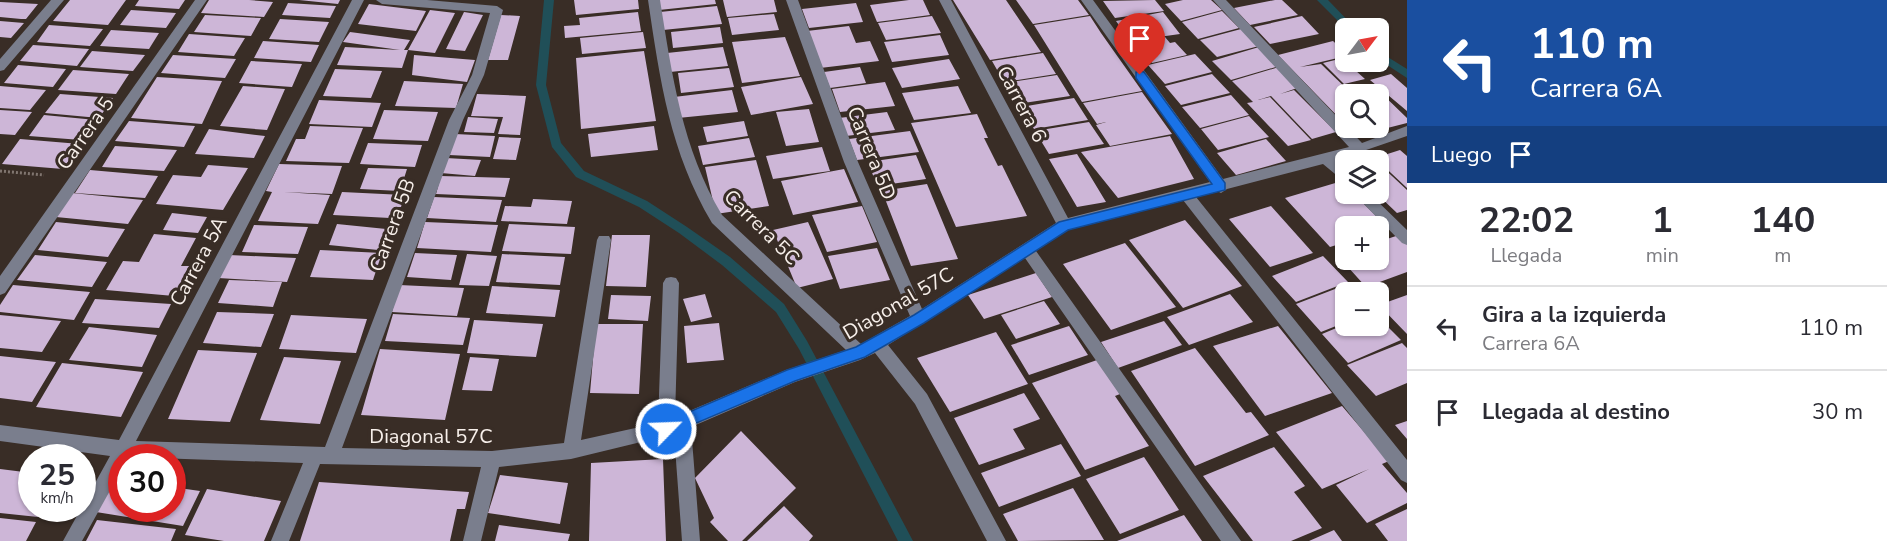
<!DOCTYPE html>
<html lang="es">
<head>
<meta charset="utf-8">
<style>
	:root { --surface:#fff; --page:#f2f2f3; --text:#2b2b33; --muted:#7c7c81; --line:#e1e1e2 }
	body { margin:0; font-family:"Nunito Sans",sans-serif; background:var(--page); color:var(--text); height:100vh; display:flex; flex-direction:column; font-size:22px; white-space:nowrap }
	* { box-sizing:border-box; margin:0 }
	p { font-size:20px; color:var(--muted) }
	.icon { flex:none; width:33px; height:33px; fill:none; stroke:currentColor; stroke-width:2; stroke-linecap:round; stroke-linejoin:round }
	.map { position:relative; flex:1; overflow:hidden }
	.side { display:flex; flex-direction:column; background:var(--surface); width:480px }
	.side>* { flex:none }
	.guide { background:#1a4fa0; color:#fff; overflow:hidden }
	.needle { width:39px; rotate:58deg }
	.tools { position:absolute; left:1335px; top:18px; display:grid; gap:12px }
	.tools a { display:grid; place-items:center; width:54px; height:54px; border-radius:9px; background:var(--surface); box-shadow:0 2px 4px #0004; font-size:30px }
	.speed { position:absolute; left:18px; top:444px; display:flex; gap:12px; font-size:30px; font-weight:700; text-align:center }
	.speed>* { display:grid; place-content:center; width:78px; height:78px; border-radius:50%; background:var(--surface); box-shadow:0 2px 4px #0004; line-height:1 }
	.speed small { font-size:15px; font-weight:400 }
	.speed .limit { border:9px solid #d22; background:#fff; color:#111 }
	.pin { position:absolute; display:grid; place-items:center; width:51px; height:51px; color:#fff; margin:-62px -26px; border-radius:50% 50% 50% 0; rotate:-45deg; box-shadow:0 0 6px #0007 }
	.pin .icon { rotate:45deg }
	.me { position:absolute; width:66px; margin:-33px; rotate:66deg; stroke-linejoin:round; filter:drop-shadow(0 0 4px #0008) }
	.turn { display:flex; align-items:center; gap:21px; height:126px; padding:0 24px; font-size:27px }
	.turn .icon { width:78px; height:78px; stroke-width:2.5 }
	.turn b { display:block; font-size:42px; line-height:51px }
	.then { display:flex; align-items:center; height:57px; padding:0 24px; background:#0003; gap:12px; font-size:22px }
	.eta { display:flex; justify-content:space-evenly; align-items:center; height:102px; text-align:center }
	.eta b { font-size:36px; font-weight:700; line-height:42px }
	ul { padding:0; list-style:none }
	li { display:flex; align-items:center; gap:18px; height:84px; padding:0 24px; border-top:2px solid var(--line) }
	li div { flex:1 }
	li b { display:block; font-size:22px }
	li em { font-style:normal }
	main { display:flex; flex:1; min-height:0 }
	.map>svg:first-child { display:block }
</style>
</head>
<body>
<main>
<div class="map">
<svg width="1407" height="541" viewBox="0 0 1407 541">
	<rect width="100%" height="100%" fill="#392d26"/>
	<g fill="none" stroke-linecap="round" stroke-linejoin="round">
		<!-- stream -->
		<path fill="#204f58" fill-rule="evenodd" d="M544 0H554L546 85 561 143 584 171 647 201 687 227 730 257 784 304 807 341 913 541H898L799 349 776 312 722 265 679 233 639 207 576 177 552 147 536 85Z
			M1317 0H1328L1355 28 1346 29Z
			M1378 51 1407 69V78L1378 59Z"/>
	</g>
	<!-- building -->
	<path fill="#cdb6d7" d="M70 0H126L108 25 53 21Z
		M139 0H185L179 9 135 6Z
		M209 0H249L273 2 264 17 201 13Z
		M299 0H340L338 4Z
		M574 0H638L639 9 576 15Z
		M657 0H715L716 4 659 10Z
		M723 0H774L777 12 727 17Z
		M909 0H923L930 15 877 22 870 5Z
		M953 0H1006L1041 52 990 60Z
		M1016 0H1078L1089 15 1033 24Z
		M1155 0 1164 11 1115 18 1103 1Z
		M1183 0H1211L1222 10 1181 21 1165 4Z
		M1275 0H1282L1298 15 1250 25 1234 8Z
		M0 2 38 4 26 19H21L0 17Z
		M288 3 336 6 330 18 282 15Z
		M856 3 863 22 809 28 802 9Z
		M369 4 426 11 416 31 358 24Z
		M717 6 722 24 663 30 660 12Z
		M131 10 176 13 166 28 120 25Z
		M430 10 455 13 435 53 408 50Z
		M1222 11 1239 28 1198 39 1182 22Z
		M464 12 483 15 465 51 446 49Z
		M638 12 641 31 565 38 564 26 580 25 579 18Z
		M1163 12 1180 34 1130 41 1116 21Z
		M774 14 779 30 732 35 728 18Z
		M205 15 261 18 251 36 194 32Z
		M501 15 520 16 508 60H488Z
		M932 16 941 33 886 40 878 23Z
		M1090 16 1101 33 1142 91 1082 102 1034 25Z
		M1302 16 1319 34 1270 44 1254 27Z
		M280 19 329 22 319 42 269 39Z
		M0 21 24 23 11 38 0 37Z
		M49 25 103 29 90 46 37 42Z
		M849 26 856 43 870 41 879 61 820 68 807 31Z
		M720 27 723 43 673 48 671 32Z
		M1241 29 1259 46 1217 57 1200 40Z
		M111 30 159 33 149 49 100 46Z
		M350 32 410 40 404 50H408L402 68 337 65 345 47 400 50 343 42Z
		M643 32 646 48 582 54 580 38Z
		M189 34 245 38 234 56 178 52Z
		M940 35 949 55 892 62 884 42Z
		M785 37 800 76 742 83 732 42Z
		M1165 37 1170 43 1175 42 1187 55 1152 63 1135 43Z
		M263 41 319 45 311 62 254 58Z
		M1333 41 1346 53V56L1300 67 1321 64 1352 94H1346V125L1278 55Z
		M33 45 89 49 77 66 20 61Z
		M723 47 728 66 670 72 667 53Z
		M1259 47 1279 66 1231 80 1212 61Z
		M92 51 145 55 133 71 80 67Z
		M644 51 656 121 581 129 576 58Z
		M1043 53 1056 74 1004 82 992 61Z
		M1195 54 1212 72 1165 84 1148 65Z
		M173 55 236 59 225 78 161 73Z
		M414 55 475 60 467 82 412 75Z
		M1343 58 1346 62 1365 79 1344 84 1323 63Z
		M949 59 960 79 902 88 892 68Z
		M251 61 302 64 292 87 239 83Z
		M18 65 66 69 53 87 4 83Z
		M860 67 866 83 830 88 824 72Z
		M1279 67 1300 87 1280 94 1294 90 1336 132 1312 139 1271 96 1258 100 1270 97 1311 140 1288 146 1247 103 1253 102 1232 81Z
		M729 68 734 87 681 93 678 73Z
		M335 69 382 71 371 98 323 96Z
		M73 70 129 74 116 94 58 90Z
		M1212 74 1230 93 1181 105 1165 86Z
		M1391 74 1407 88V111L1370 80Z
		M1057 75 1070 96 1017 104 1005 83Z
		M157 77 222 81 202 124 131 118Z
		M801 77 813 104 751 115 741 87Z
		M404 81 463 84 456 108 395 106Z
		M885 82 895 106 840 112 832 89Z
		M0 86 46 90 30 110 0 108Z
		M243 86 285 89 267 130 220 126Z
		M958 86 971 113 914 120 902 93Z
		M1376 88 1407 118V123L1356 136 1348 128H1378V94H1352Z
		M732 90 738 112 678 118 674 97Z
		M1142 92 1172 134 1110 146 1096 125 1106 122 1097 124 1083 103Z
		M60 94 113 98 99 118 45 113Z
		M477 94 526 96 520 135 498 134 503 117 471 116Z
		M1231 95 1249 115 1200 128 1182 107Z
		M1074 98 1088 120 1034 129 1021 107Z
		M319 100 381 103 372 127 309 124Z
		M809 109 819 142 786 146 776 112Z
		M0 110 32 112 15 135 0 134Z
		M384 110 438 112 428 141 373 139Z
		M887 112 895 130 846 136 839 118Z
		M977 114 988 138H984L998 166 1002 165 1027 216 956 227 911 123Z
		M44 115 96 120 81 140 29 136Z
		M1249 116 1269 137 1218 150 1201 129Z
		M468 117 498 119 494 133 464 132Z
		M129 121 195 126 184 147 115 141Z
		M744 121 748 136 707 142 703 127Z
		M1089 122 1104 144 1049 154 1035 131Z
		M310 126 363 128 349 163 286 161 296 139H305Z
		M654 126 658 150 591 157 588 134Z
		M209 129 265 136 254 158 195 154Z
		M910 131 919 152 857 160 849 139Z
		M455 134 495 136 490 157 449 155Z
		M1170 136 1194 179 1118 198 1081 152Z
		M499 137 521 138 516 160 493 159Z
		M749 138 755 157 703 165 698 146Z
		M20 139 80 144 63 169 2 164Z
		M1266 139 1286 161 1236 175 1217 153Z
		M368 143 422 145 415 167 360 164Z
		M115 146 177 150 164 171 102 167Z
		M822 147 830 171 773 179 766 156Z
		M1400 150 1407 156V188L1375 158Z
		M1077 154 1106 202 1077 207 1049 159Z
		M916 155 926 179 877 186 868 162Z
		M446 158 481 160 475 176 441 173Z
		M756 160 769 206 716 214 705 167Z
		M1378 163 1407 190V210L1397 213 1377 194Z
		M279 164 342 166 332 194 284 192 330 195 318 224 258 221 272 192 266 191Z
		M208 165 248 168 223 210 156 204 173 175 201 177Z
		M368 168 407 169 400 191 360 189Z
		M844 169 858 202 793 215 781 181Z
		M90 170 158 176 145 198 75 193Z
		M441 176 510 178 505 197 436 194Z
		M1342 181 1346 184V194H1354L1388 228 1378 231V226H1346V242L1330 247 1285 198Z
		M927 184 958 259 911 266 882 191Z
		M342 192 404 195 401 207H394L390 218 333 215Z
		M72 193 143 200 128 224 56 217Z
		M434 197 502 200 496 222 427 218Z
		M533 199 572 201 567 224 501 221 505 206 531 207Z
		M862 206 877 242 827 252 812 215Z
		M1271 206 1313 253 1270 267 1229 219Z
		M172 213 207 217 198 233 163 230Z
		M1185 220 1242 286 1183 308 1129 240Z
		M56 222 125 229 108 257 38 250Z
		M425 222 498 225 491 252 417 248Z
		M808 222 833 279 797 288 773 230Z
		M337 224 396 230 388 251 329 245Z
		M509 224 575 227 571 254 502 251Z
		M254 225 308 227 298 254 242 252Z
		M154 234 196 238 181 266H189L174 296 106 290 123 261 139 262Z
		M1402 234 1407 240V272L1366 287 1338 256 1346 253V260H1378V242Z
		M612 235H650L646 287 606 286Z
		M1125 243 1176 307 1111 330 1063 264Z
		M877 248 890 280 840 289 828 256Z
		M320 250 382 253 373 280 310 277Z
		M415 253 457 255 451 280 407 277Z
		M467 254 497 256 489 286 459 285Z
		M502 254 565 257 560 285 496 282Z
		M35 255 107 262 92 287 17 280Z
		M229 255 296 258 287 282 218 278Z
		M1323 256 1348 282 1296 302 1272 276Z
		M1036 273 1052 297 984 319 968 295Z
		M229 280 282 282 273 307 218 303Z
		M1348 284 1356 292H1346V322L1321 332 1296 304Z
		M13 285 90 292 74 320 0 312V305Z
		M399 285 464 288 457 316 392 312Z
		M492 286 560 290 555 317 486 313Z
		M705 294 712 317 691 322 683 299Z
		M1230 294 1253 322 1189 345 1167 317Z
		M611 295 651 296 648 321 608 319Z
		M1407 295V334L1379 305Z
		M95 299 171 304 159 328 82 323Z
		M1044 301 1060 324 1016 339 1001 315Z
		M217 312 274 314 261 347 203 343Z
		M393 314 470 318 463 345 385 341Z
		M0 315 61 321 42 352 0 348Z
		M291 315 367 319 356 353 279 349Z
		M1378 317 1401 340 1348 363 1322 334 1346 324 1378 326Z
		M474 320 543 324 536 357 467 353Z
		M1164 321 1182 345 1118 368 1101 342Z
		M719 323 724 360 687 363 684 326Z
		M596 324H643L639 394 590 393Z
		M1069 326 1088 355 1029 375 1011 345Z
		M1278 326 1332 393 1265 416 1213 346Z
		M89 327 157 335 142 367 69 360Z
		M996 332 1028 384 950 412 917 358Z
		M1402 343 1407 348V383L1376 396 1347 365Z
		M1195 348 1246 413 1251 412 1269 435 1195 466 1131 371Z
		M380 349 460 354 445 420 361 415Z
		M198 350 257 353 230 422 168 419Z
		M0 356 56 362 32 402 0 398Z
		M284 357 341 361 320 424 260 420Z
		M470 357 499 359 492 391 462 390Z
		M1097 360 1120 394 1115 396 1149 446 1085 470 1032 383Z
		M62 363 143 372 121 417 36 407Z
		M1024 393 1040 419 1013 429 1025 449 979 465 954 418Z
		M1342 406 1389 461 1382 464 1407 493V503L1367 523 1336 485 1369 469 1322 489 1276 432Z
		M1407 421V439L1395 425Z
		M741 431 796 488 742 541H728L710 522 714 518 695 478Z
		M1061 444 1081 476 999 507 981 473Z
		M1274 447 1305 486 1294 492 1322 528 1291 541H1253L1203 476Z
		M1144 457 1179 510 1120 534 1086 479Z
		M663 459 666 541H589L591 463Z
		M0 469 32 473V508H43L38 517 0 513Z
		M500 475 568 483 560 524 488 513Z
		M114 478 122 480V508H172V487L200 491 183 526 96 512Z
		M319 482 469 492 465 509H457L450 541H300Z
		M1073 488 1104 540 1018 541 1003 514Z
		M207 489 281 501 264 541H224L185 535Z
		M784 506 813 536 809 541H747Z
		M1407 509V541H1388L1375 524Z
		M1184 515 1202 541H1117Z
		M0 518 36 522 26 541H0Z
		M97 520 176 529 171 541H86Z
		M499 525 570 534 568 541H495Z
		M1334 530 1342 541H1309Z"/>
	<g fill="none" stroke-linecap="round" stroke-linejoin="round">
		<!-- path -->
		<path stroke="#817670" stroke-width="3" stroke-dasharray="2 2" stroke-linecap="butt" d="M0 171 44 175"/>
		<!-- minor -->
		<path fill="#7a7e8d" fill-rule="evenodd" d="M51 0H64L4 70 0 71V59Z
			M195 0H207L5 293 0 295V276Z
			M352 0H364L136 441 325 447 449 120 472 75 490 13 382 4 376 0H427L497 6 503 10 484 75 463 120 342 448 492 451 564 443 597 240 599 236H609L611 240 581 440 658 423 663 283 666 278 671 277 676 278 679 283 675 417 786 370 846 350 712 223C670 152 660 81 648 0H660C672 75 682 149 722 215L861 344 910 316 844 162 786 0H798L858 162 922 309 1056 223 939 0H951L1068 218 1210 182 1081 0H1093L1223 179 1349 147 1213 0H1226L1362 143 1407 126V136L1337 160 1346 169V183L1323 164 1227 189 1221 193 1217 191 1196 197 1407 460V483L1401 480 1183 200 1068 230 1036 251 1241 541H1221L1025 258 888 345 927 394 1006 541H987L915 404 875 353 860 360 795 382 691 427 700 541H682L674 434 571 459 499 467 481 541H463L481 467 320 464 289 541H271L303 463 128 457 122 458V469L82 541H63L110 456 0 441V425L119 440Z
			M1354 194H1370L1407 230V245L1402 243Z"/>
	</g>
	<!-- route -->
	<path fill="#1a73e8" stroke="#114b97" stroke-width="1.5" d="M1140 71 1144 72 1225 183V190L1068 230 924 323 865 357 795 381 666 436 661 434 658 429 661 424 787 370 856 347 914 315 1059 222 1212 184 1136 78V72Z"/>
	<g text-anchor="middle" stroke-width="6" stroke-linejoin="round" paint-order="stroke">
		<!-- street labels -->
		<g font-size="20" fill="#f7efea" stroke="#392d26">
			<text transform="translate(1022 104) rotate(62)" y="7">Carrera 6</text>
			<text transform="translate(85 133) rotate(-55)" y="7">Carrera 5</text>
			<text transform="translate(872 153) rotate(68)" y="7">Carrera 5D</text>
			<text transform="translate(392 225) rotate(-70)" y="7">Carrera 5B</text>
			<text transform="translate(762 227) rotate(45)" y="7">Carrera 5C</text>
			<text transform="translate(198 261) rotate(-62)" y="7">Carrera 5A</text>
			<text transform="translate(898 303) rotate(-30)" y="7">Diagonal 57C</text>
			<text x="431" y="443">Diagonal 57C</text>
		</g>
	</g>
</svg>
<div class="tools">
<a><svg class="needle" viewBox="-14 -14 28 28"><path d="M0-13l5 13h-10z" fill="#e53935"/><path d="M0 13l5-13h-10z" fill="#7c7c81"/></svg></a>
<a><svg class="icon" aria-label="search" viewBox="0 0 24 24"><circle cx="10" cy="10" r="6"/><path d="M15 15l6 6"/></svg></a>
<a><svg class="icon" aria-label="layers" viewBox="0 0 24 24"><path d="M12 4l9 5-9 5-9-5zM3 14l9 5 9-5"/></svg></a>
<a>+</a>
<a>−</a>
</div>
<div class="speed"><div>25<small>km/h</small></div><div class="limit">30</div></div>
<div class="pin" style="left:1140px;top:75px;background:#d93025"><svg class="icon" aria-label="arrive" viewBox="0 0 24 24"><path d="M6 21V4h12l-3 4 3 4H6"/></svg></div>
<svg class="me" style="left:666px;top:429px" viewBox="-20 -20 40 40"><circle r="17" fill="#1a73e8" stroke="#fff" stroke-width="3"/><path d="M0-11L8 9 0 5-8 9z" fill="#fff"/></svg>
</div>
<section class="side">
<div class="guide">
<div class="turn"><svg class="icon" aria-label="left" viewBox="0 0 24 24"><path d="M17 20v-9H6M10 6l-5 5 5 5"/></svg><div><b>110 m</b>Carrera 6A</div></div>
<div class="then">Luego<svg class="icon" aria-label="arrive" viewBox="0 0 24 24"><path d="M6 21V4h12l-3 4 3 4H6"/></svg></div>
</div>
<div class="eta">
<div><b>22:02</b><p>Llegada</p></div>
<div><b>1</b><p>min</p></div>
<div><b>140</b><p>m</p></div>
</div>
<ul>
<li><svg class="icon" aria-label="left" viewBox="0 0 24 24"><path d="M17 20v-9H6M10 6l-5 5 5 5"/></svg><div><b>Gira a la izquierda</b><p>Carrera 6A</p></div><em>110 m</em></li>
<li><svg class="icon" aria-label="arrive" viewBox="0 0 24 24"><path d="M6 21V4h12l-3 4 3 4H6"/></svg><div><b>Llegada al destino</b></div><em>30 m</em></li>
</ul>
</section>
</main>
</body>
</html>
